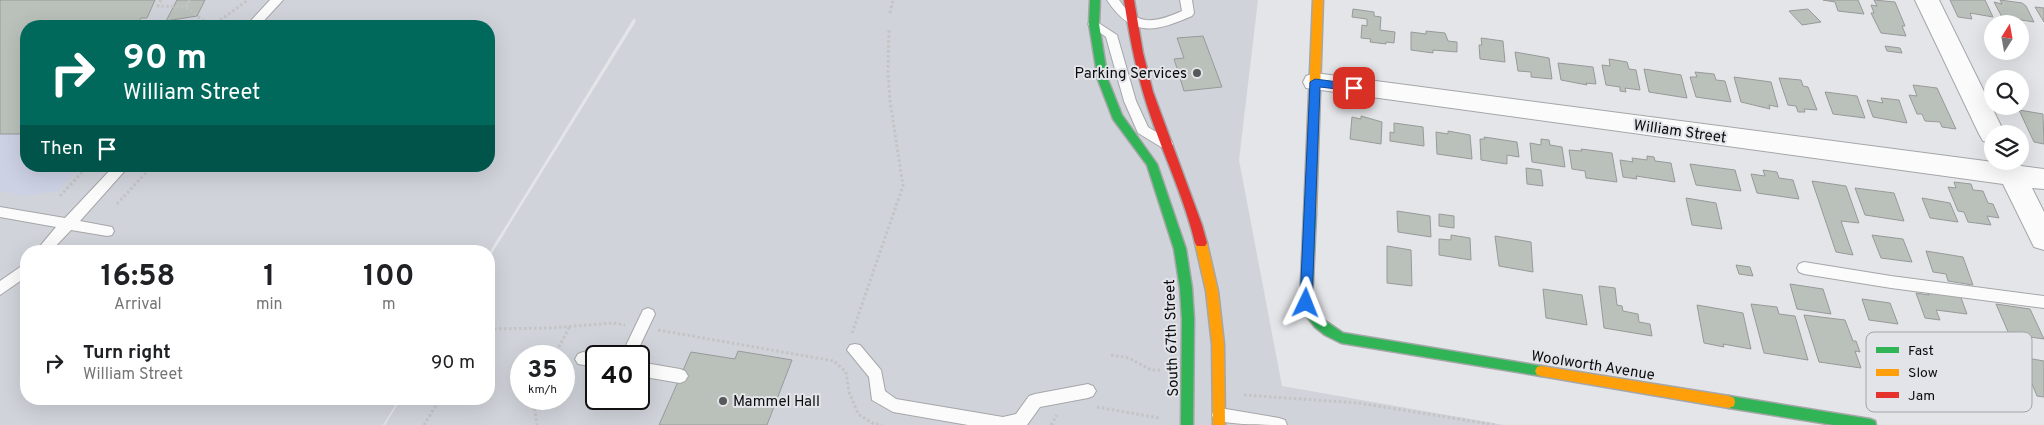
<!DOCTYPE html>
<html lang="en">
<head>
<meta charset="utf-8">
<style>
	:root { --surface:#fff; --page:#f6f6f6; --text:#202124; --muted:#757577 }
	body { margin:0; font-family:Overpass,sans-serif; background:var(--page); color:var(--text); height:100vh; display:flex; flex-direction:column; font-size:19px; white-space:nowrap }
	* { box-sizing:border-box; margin:0 }
	p { font-size:16px; color:var(--muted) }
	.icon { flex:none; width:28px; height:28px; fill:none; stroke:currentColor; stroke-width:2; stroke-linecap:round; stroke-linejoin:round }
	.map { position:relative; flex:1; overflow:hidden }
	.side { position:absolute; left:20px; top:245px; width:475px; height:160px; display:flex; flex-direction:column; background:var(--surface); border-radius:20px; box-shadow:0 5px 20px #0002 }
	.side>* { flex:none }
	.hud { position:absolute; left:20px; top:20px; width:475px; height:152px; border-radius:20px; box-shadow:0 5px 20px #0002; background:#00695c; color:#fff; overflow:hidden }
	.needle { width:32px; rotate:11deg }
	.tools { position:absolute; left:1984px; top:15px; display:grid; gap:10px }
	.tools a { display:grid; place-items:center; width:45px; height:45px; border-radius:50%; background:var(--surface); box-shadow:0 5px 20px #0002; font-size:25px }
	.speed { position:absolute; left:510px; top:345px; display:flex; gap:10px; font-size:25px; font-weight:700; text-align:center }
	.speed>* { display:grid; place-content:center; width:65px; height:65px; border-radius:50%; background:var(--surface); box-shadow:0 5px 20px #0002; line-height:1 }
	.speed small { font-size:12px; font-weight:400 }
	.speed .limit { border:2px solid #111; border-radius:8px; background:#fff; color:#111 }
	.pin { position:absolute; display:grid; place-items:center; width:42px; height:42px; color:#fff; margin:-21px; border-radius:10px; box-shadow:0 2px 8px #0006 }
	.me { position:absolute; width:55px; margin:-28px; rotate:2deg; stroke-linejoin:round; filter:drop-shadow(0 0 4px #0008) }
	.turn { display:flex; align-items:center; gap:18px; height:105px; padding:0 20px; font-size:22px }
	.turn .icon { width:65px; height:65px; stroke-width:2.5 }
	.turn b { display:block; font-size:35px; line-height:42px }
	.then { display:flex; align-items:center; height:48px; padding:0 20px; background:#0003; gap:10px; font-size:19px }
	.eta { display:flex; justify-content:space-evenly; align-items:center; height:85px; text-align:center }
	.eta b { font-size:30px; font-weight:700; line-height:35px }
	ul { padding:0; list-style:none }
	li { display:flex; align-items:center; gap:15px; height:65px; padding:0 20px }
	li div { flex:1 }
	li b { display:block; font-size:19px }
	li em { font-style:normal }
	.map>svg:first-child { display:block }
</style>
</head>
<body>
<div class="map">
<svg width="2044" height="425" viewBox="0 0 2044 425">
	<rect width="100%" height="100%" fill="#e3e5e8"/>
	<!-- built -->
	<path fill="#d0d3da" fill-rule="evenodd" d="M0 0H1258L1239 160 1282 386 1504 425H385L401 399H489V258L636 21 634 18 489 253V251H26V399H399L383 425H0ZM26 26H489V166H26ZM521 356H564V399H521ZM596 356H639V399H596Z"/>
	<!-- green -->
	<path fill="#ccd1e4" d="M0 134H26V166H81L58 191 27 196 0 191Z"/>
	<!-- building -->
	<path fill="#b9c1ba" stroke="#989a9a" d="M0 0H155L147 18H141L139 21 201 22 197 26H26V134H0Z
		M177 0H205L197 16 166 21Z
		M1858 0 1864 14 1838 11 1835 2 1823 0Z
		M1874 0 1895 2 1905 26H1902L1906 36 1881 33 1871 13H1874L1871 5 1877 6Z
		M1950 0H1985L1993 17 1970 13 1972 19 1958 17Z
		M2000 0 2022 3 2026 6 2034 22 2002 17 1994 2 2002 4Z
		M2035 7 2044 8V22Z
		M1353 9 1374 12V16L1381 17 1380 30 1395 32 1394 43 1386 42V44L1370 42 1371 39 1361 38 1362 25 1367 26V19L1352 17Z
		M1808 9 1821 22 1802 25 1789 11Z
		M1426 31 1445 33 1448 41 1457 42V52L1433 50V53L1411 50V32L1426 34Z
		M1203 36 1222 87 1184 91 1174 59 1184 58 1177 38Z
		M1481 38 1503 41 1505 62 1480 59 1479 45H1482Z
		M1885 46 1900 48 1902 53 1887 51Z
		M1515 52 1549 58 1552 79 1531 77V72L1518 71Z
		M1609 59 1627 62 1629 69 1636 70 1640 90 1625 88 1626 92 1620 91V87L1606 85 1602 65 1610 66Z
		M1558 63 1593 67 1596 84 1586 83 1587 85 1561 80Z
		M1644 69 1681 75 1687 98 1649 92Z
		M1695 72 1714 74 1716 80 1725 81 1731 102 1696 97 1690 77H1697Z
		M1734 77 1771 82 1778 107 1769 105 1770 109 1741 102Z
		M1779 78 1801 80 1803 86 1808 87 1817 110 1804 109 1805 112H1798L1796 106 1788 105Z
		M1913 85 1937 88 1956 129 1942 127 1940 122 1925 121 1922 114H1917L1909 95 1917 96Z
		M1825 92 1857 96 1865 118 1833 114Z
		M1881 98 1899 100 1907 123 1873 117 1867 100 1883 103Z
		M2019 110 2043 114 2044 144 2034 142Z
		M1361 116 1382 122 1381 144 1350 139 1352 117 1361 119Z
		M1394 123 1423 127 1424 146 1390 141V132L1394 133Z
		M1448 131 1470 135 1472 159 1437 154 1436 132 1448 134Z
		M1484 137 1517 142 1519 157 1507 155V164L1481 160 1480 139H1485Z
		M1541 139 1549 140 1550 145 1562 147 1565 167 1532 162 1530 143 1541 145Z
		M1581 149 1612 153 1617 182 1586 178 1585 171 1572 169 1569 150 1582 151Z
		M1647 156 1654 157 1655 161 1671 163 1675 182 1636 176 1637 179 1623 177 1620 160 1633 162 1632 158 1647 160Z
		M1690 164 1735 170 1741 191 1696 185Z
		M1526 168 1541 170 1543 186 1527 184Z
		M1763 170 1777 172 1779 178 1793 180 1799 199 1757 193 1751 174 1765 176Z
		M1812 181 1846 186 1859 223 1841 221 1853 255 1836 252Z
		M1954 182 1971 184 1973 190 1983 191 1988 203 1993 204 1999 218 1987 216 1991 225 1968 222 1964 212 1958 211 1948 187 1956 188Z
		M1855 188 1894 193 1904 221 1865 215Z
		M1686 198 1716 203 1722 229 1692 225Z
		M1922 198 1950 203 1958 222 1930 218Z
		M1397 211 1430 216 1431 237 1398 232Z
		M1439 214 1454 216V228L1439 226Z
		M1451 235 1470 238 1471 260 1439 255V239L1451 240Z
		M1872 235 1903 239 1912 262 1881 258Z
		M1495 236 1531 242 1533 272 1499 266Z
		M1387 246 1411 250 1412 286 1387 283Z
		M1926 251 1963 257 1973 285 1948 281 1946 274 1933 272Z
		M1736 265 1750 267 1753 276 1739 274Z
		M1790 284 1823 289 1831 314 1797 309Z
		M1599 286 1615 288 1617 305 1622 306 1623 311 1638 314 1639 322 1650 324 1652 336 1604 328Z
		M1543 289 1582 295 1587 325 1546 318Z
		M1927 291 1960 295 1967 314 1936 310 1940 320 1925 318 1916 293 1929 295Z
		M1862 299 1890 303 1898 324 1869 320Z
		M1751 304 1777 307 1779 314 1795 316 1808 360 1764 353Z
		M1996 304 2030 309 2044 339 2009 334Z
		M1697 305 1743 313 1751 349 1723 344 1724 347 1704 343Z
		M1804 315 1845 320 1853 341H1856L1860 352 1855 351 1861 368 1819 362Z
		M738 351 792 360 767 425H659L691 352 735 359Z
		M2021 357 2044 361V397L2037 396Z"/>
	<g fill="none" stroke-linecap="round" stroke-linejoin="round">
		<!-- lane casing -->
		<g stroke="#a5a6a8" stroke-width="2">
			<path id="lane" d="M270 0H283L259 26H246Z
				M1107 0H1119C1137 27 1155 23 1182 11L1180 0H1192L1194 13 1192 16C1155 32 1132 38 1107 0Z
				M1094 20 1117 35 1136 101 1148 127 1171 141 1173 144 1171 147H1161L1138 133 1124 101 1106 37 1088 24Z
				M114 166H129L80 221 112 227 114 231 112 235 107 236 71 230 51 251H36L56 227 0 217V207L65 218Z
				M1804 262 1891 276 2044 296V308L1891 288 1804 274 1799 272 1797 268 1799 264Z
				M26 263V277L0 295V281Z
				M648 308 653 310 655 314 635 356H621L643 310Z
				M855 344 860 345 881 370 885 391 896 399 1003 417 1016 414 1029 396 1035 394 1088 384 1093 386 1096 391 1093 396 1088 398 1040 407 1027 425H968L893 412 872 400 869 377 847 350 850 345Z
				M583 352 601 356H596V367L578 364 575 359 578 354Z
				M639 362 680 369 685 371 688 376 685 381 680 383 639 376Z
				M1220 408 1279 418 1285 420 1287 425C1263 425 1237 425 1214 420L1212 415 1214 410Z"/>
		</g>
		<!-- street casing -->
		<g stroke="#a5a6a8" stroke-width="2">
			<path id="street" d="M1915 0H1939L2005 134H1992V143L1983 141 1979 134Z
				M1315 73 1993 162 2018 161 2021 166 2044 169V189L2032 188 2044 212V250L2034 247 2003 184 1306 88 1303 82 1306 76Z"/>
		</g>
		<!-- fast casing -->
		<g stroke="#a5a6a8" stroke-width="3">
			<path id="fast" d="M1090 0H1100L1099 24 1108 80 1122 115 1157 164 1186 249 1192 288 1194 319 1193 425H1181L1182 319 1180 288 1174 249 1147 165 1113 119 1098 80 1089 24Z
				M1310 210 1314 211 1316 214 1312 303 1324 320 1343 333 1541 366 1545 367 1547 371 1545 375 1541 376 1341 343 1325 335 1315 327 1308 318 1300 303 1304 214 1306 211Z
				M1729 396 1870 419 1875 421 1876 425H1834L1729 408 1724 406 1723 402 1724 398Z"/>
		</g>
		<!-- slow casing -->
		<g stroke="#a5a6a8" stroke-width="3">
			<path id="slow" d="M1313 0H1323L1316 214 1314 217H1306L1304 214Z
				M1201 238 1205 240 1207 243 1218 291 1224 344 1225 425H1213L1212 344 1206 291 1195 243 1197 240Z
				M1541 366 1729 396 1734 398 1735 402 1734 406 1729 408 1541 376 1537 375 1535 371 1537 367Z"/>
		</g>
		<!-- jam casing -->
		<g stroke="#a5a6a8" stroke-width="3">
			<path id="jam" d="M1124 0H1134L1143 53 1153 92 1202 225 1207 243 1205 246H1197L1195 243C1185 200 1166 161 1152 120 1138 81 1130 41 1124 0Z"/>
		</g>
		<!-- path -->
		<path stroke="#c3c4c4" stroke-width="3" stroke-dasharray="2.5 2.5" stroke-linecap="butt" d="M161 0 158 6 186 7 205 22 207 26
			M186 7 190 0
			M890 13 893 0
			M212 26 248 0
			M60 196 88 166
			M117 204 152 166
			M489 329 550 328 613 323 625 325
			M658 330 834 361 846 372 849 392 858 414 874 424 882 425
			M852 333 903 186 890 101 888 71 889 28
			M1111 355 1129 358 1151 370H1160
			M554 356 570 326
			M1244 395 1359 403 1496 425
			M536 399 534 403 537 425
			M1097 407 1159 418
			M424 425 440 399
			M1051 425 1057 415"/>
		<!-- lane -->
		<use href="#lane" fill="#fbfbfc" fill-rule="evenodd"/>
		<!-- street -->
		<use href="#street" fill="#fbfbfc" fill-rule="evenodd"/>
		<!-- fast -->
		<use href="#fast" fill="#30b455" fill-rule="evenodd"/>
		<!-- slow -->
		<use href="#slow" fill="#ff9f0a" fill-rule="evenodd"/>
		<!-- jam -->
		<use href="#jam" fill="#e5322d" fill-rule="evenodd"/>
	</g>
	<!-- route -->
	<path fill="#1a73e8" stroke="#114b97" d="M1315 79 1354 84 1359 88 1354 91 1320 87 1312 303 1311 307H1302L1300 303 1310 82Z"/>
	<!-- markers -->
	<g fill="#57585a" stroke="#e2e4e9" stroke-width="2">
		<circle cx="1197" cy="73" r="5"/>
		<circle cx="723" cy="401" r="5"/>
	</g>
	<g text-anchor="middle" stroke-width="4" stroke-linejoin="round" paint-order="stroke">
		<!-- poi labels -->
		<g font-size="15" fill="#0c0c0e" stroke="#e2e4e9" text-anchor="end">
			<text x="1187" y="78">Parking Services</text>
			<text x="733" y="406" text-anchor="start">Mammel Hall</text>
		</g>
		<!-- street labels -->
		<g font-size="15" fill="#0c0c0e" stroke="#e2e4e9">
			<text transform="translate(1680 131) rotate(8)" y="5">William Street</text>
			<text transform="translate(1171 338) rotate(-92)" y="5">South 67th Street</text>
			<text transform="translate(1593 365) rotate(9)" y="5">Woolworth Avenue</text>
		</g>
	</g>
	<!-- legend -->
	<rect x="1866" y="332" width="166" height="80" rx="8" fill="#e2e4e9" stroke="#a2a3a7" stroke-width="1"/>
	<rect x="1876" y="347" width="23" height="6" fill="#30b455"/>
	<rect x="1876" y="369" width="23" height="7" fill="#ff9f0a"/>
	<rect x="1876" y="392" width="23" height="6" fill="#e5322d"/>
	<g font-size="14" fill="#0c0c0e">
		<text x="1908" y="355">Fast</text>
		<text x="1908" y="377">Slow</text>
		<text x="1908" y="400">Jam</text>
	</g>
</svg>
<div class="tools">
<a><svg class="needle" viewBox="-14 -14 28 28"><path d="M0-13l5 13h-10z" fill="#e53935"/><path d="M0 13l5-13h-10z" fill="#757577"/></svg></a>
<a><svg class="icon" aria-label="search" viewBox="0 0 24 24"><circle cx="10" cy="10" r="6"/><path d="M15 15l6 6"/></svg></a>
<a><svg class="icon" aria-label="layers" viewBox="0 0 24 24"><path d="M12 4l9 5-9 5-9-5zM3 14l9 5 9-5"/></svg></a>
</div>
<div class="speed"><div>35<small>km/h</small></div><div class="limit">40</div></div>
<div class="pin" style="left:1354px;top:88px;background:#d93025"><svg class="icon" aria-label="arrive" viewBox="0 0 24 24"><path d="M6 21V4h12l-3 4 3 4H6"/></svg></div>
<svg class="me" style="left:1306px;top:303px" viewBox="-20 -20 40 40"><path d="M0-17L14 15 0 8-14 15z" fill="#1a73e8" stroke="#fff" stroke-width="4"/></svg>
<div class="hud">
<div class="turn"><svg class="icon" aria-label="right" viewBox="0 0 24 24"><path d="M7 20v-9h11M14 6l5 5-5 5"/></svg><div><b>90 m</b>William Street</div></div>
<div class="then">Then<svg class="icon" aria-label="arrive" viewBox="0 0 24 24"><path d="M6 21V4h12l-3 4 3 4H6"/></svg></div>
</div>
<section class="side">
<div class="eta">
<div><b>16:58</b><p>Arrival</p></div>
<div><b>1</b><p>min</p></div>
<div><b>100</b><p>m</p></div>
</div>
<ul>
<li><svg class="icon" aria-label="right" viewBox="0 0 24 24"><path d="M7 20v-9h11M14 6l5 5-5 5"/></svg><div><b>Turn right</b><p>William Street</p></div><em>90 m</em></li>
</ul>
</section>
</div>
</body>
</html>
